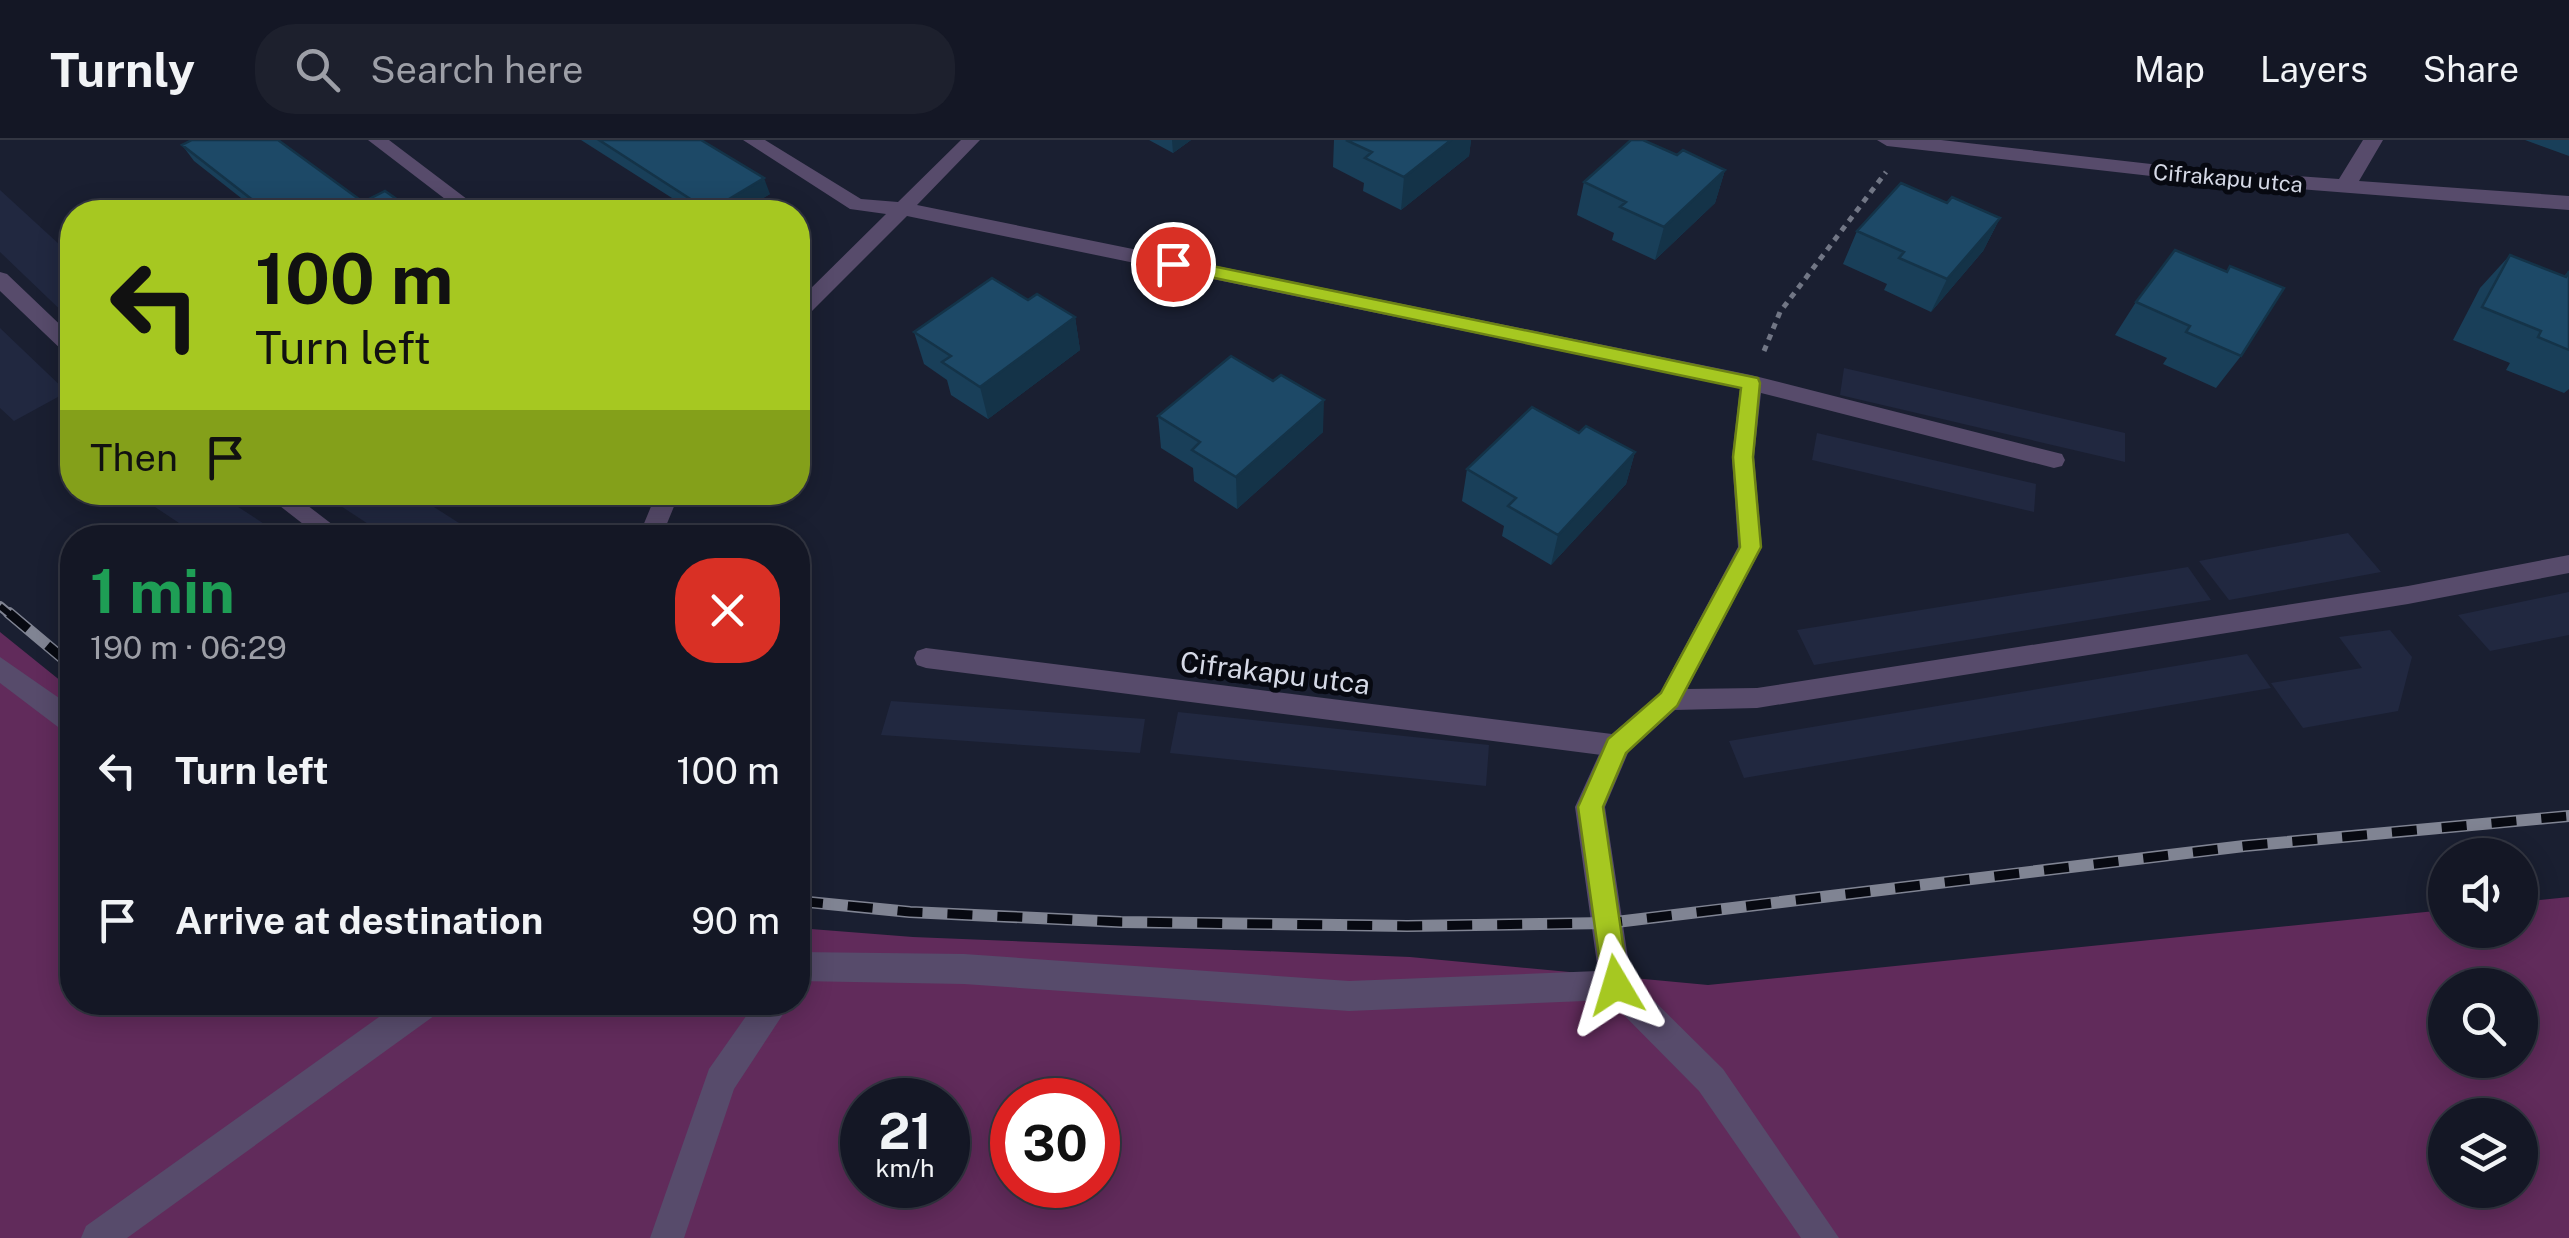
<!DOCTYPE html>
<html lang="en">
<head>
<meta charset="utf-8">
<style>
	:root { --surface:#141725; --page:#1d202d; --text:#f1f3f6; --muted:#9d9fa7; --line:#333642 }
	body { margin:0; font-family:"Public Sans",sans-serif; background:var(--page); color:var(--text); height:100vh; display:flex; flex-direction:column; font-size:38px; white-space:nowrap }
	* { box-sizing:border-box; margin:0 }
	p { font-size:32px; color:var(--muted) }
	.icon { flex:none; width:55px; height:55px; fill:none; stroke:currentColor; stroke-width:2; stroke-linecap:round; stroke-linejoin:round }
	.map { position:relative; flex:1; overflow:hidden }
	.details { position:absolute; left:60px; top:385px; width:750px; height:490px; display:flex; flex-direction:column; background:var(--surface); border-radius:40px; box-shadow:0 5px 25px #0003,0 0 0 2px var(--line) }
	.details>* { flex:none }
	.top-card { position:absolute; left:60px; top:60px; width:750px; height:305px; border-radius:40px; box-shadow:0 5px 25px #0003,0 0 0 2px var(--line); background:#a6c821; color:#111; overflow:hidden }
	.fabs { position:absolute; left:2428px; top:698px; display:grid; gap:20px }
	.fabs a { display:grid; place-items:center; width:110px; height:110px; border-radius:50%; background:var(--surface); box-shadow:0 5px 25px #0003,0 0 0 2px var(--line); font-size:50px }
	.speed { position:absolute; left:840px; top:938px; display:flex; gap:20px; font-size:50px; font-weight:700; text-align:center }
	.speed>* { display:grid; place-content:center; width:130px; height:130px; border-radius:50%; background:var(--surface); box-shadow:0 5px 25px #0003,0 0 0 2px var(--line); line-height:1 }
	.speed small { font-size:25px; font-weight:400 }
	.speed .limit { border:15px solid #d22; background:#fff; color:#111 }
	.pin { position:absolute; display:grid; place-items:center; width:85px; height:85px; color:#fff; margin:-42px; border:5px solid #fff; border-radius:50%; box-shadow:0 2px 10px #0007 }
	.me { position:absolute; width:110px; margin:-55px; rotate:353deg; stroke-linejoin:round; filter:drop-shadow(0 0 8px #0008) }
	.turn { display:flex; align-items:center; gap:35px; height:210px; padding:0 30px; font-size:45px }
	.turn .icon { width:130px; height:130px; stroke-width:2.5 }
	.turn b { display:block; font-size:70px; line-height:85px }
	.then { display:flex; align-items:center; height:95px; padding:0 30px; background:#0003; gap:20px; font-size:38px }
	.round { display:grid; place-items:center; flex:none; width:105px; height:105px; border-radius:40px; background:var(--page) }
	.head { display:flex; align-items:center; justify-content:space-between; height:170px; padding:0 30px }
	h1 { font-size:60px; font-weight:700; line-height:75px; color:#1e9e55 }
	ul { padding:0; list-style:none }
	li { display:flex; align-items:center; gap:30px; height:150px; padding:0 30px }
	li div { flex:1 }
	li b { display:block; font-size:38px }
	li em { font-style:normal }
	header { display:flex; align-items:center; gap:60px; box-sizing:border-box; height:140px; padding:0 50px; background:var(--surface); border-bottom:2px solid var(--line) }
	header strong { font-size:48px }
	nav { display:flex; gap:55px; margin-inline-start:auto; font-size:35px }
	.search { width:700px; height:90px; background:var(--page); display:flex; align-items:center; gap:25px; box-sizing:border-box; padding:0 35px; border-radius:40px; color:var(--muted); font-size:38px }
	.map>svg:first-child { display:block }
</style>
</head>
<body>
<header>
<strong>Turnly</strong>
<div class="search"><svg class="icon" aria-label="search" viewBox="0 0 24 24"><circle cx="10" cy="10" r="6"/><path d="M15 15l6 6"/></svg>Search here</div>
<nav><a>Map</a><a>Layers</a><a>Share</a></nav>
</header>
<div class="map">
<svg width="2569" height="1098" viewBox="0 0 2569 1098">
	<rect width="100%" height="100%" fill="#1a1f31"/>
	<!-- built -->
	<path fill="#212840" d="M0 50 72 116V181L0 112Z
		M0 188 67 252 14 281 0 268Z
		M1844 228 2125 293V322L1840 255Z
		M1817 293 2036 344 2034 372 1812 320Z
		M134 353H217L284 397H200Z
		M321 353H412L481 397H388Z
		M2348 393 2381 432 2229 460 2199 421Z
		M2188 427 2211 460 1814 525 1797 490Z
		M2569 452V495L2490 511 2458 475Z
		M2390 490 2412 517 2398 571 2303 588 2271 543 2362 528 2339 497Z
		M2247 514 2271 548 1744 638 1729 601Z
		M891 561 1145 579 1140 613 881 595Z
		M1178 572 1489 605 1486 646 1170 613Z"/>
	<!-- green -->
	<path fill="#612b5b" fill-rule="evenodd" d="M0 492 72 550V862H798V788L913 797 1410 817 1708 845 2445 770V790H2520V762L2569 757V1098H0ZM2445 845H2520V920H2445ZM862 960H948V1045H862ZM1012 960H1098V1045H1012ZM2445 975H2520V1050H2445Z"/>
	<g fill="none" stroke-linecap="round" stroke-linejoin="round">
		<!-- path -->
		<path stroke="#717685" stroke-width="5" stroke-dasharray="6 6" stroke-linecap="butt" d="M1764 211 1780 172 1886 32"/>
		<!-- service -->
		<path fill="#574b6b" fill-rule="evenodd" d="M368 0H389L484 72H462Z
			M743 0H765L861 59 898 62 961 0H980L917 65 1751 235 2062 314 2065 320 2062 326 2054 328 1761 253 1754 317 1762 407 1687 549 1757 548 2408 446 2569 415V433L2408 464 1757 568 1675 570 1626 614 1617 617 926 528 917 525 914 518 917 511 926 508 1612 594 1660 553 1738 407 1732 317 1740 248 907 76 805 178 798 180V161L886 74 850 69Z
			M0 132 7 134 72 196V215L65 213 0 151Z
			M262 352H290L350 398H321Z
			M657 352H680L661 398H638Z"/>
		<!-- minor -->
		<path fill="#574b6b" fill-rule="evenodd" d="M1877 0H1941L2195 29 2339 39 2363 0H2383L2359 41 2569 56V70L2195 41 1887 6Z
			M0 517 72 567V594L62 590 0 543Z
			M1617 594 1627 597 1631 606 1605 667 1631 838 1723 929 1839 1098H1801L1699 951 1609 860 1349 871 964 844 798 841V812L964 814 1349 841 1598 831 1575 667 1607 597Z
			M400 862H443L438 873 127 1098H81L86 1086Z
			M756 862H791L734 949 684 1098H650L709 929Z"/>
		<!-- rail-far1 casing -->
		<g stroke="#808493" stroke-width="10">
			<path id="rail-far1" d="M0 466 12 476"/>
		</g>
		<!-- rail casing -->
		<g stroke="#808493" stroke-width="12">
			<path id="rail" d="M9 473 72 526
				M798 761 910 772 1121 782 1407 786 1608 783 2244 706 2569 676"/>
		</g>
		<!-- rail-far1 -->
		<use href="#rail-far1" stroke="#070911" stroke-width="6" stroke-dasharray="19" stroke-linecap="butt"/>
		<!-- rail -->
		<use href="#rail" stroke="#070911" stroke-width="9" stroke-dasharray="25" stroke-linecap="butt"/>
	</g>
	<!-- wall -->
	<path fill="#193f59" d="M581 0H701L770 54 739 72H694Z
		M1149 0H1191L1173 13Z
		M1334 0H1471L1469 16 1401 70 1363 51 1364 43 1333 27Z
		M2525 0H2569V16Z
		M182 5 363 62 415 72H259L194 21Z
		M1677 15 1725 30 1715 63 1655 120 1612 100 1614 93 1577 75 1584 42Z
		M1947 63 2000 78 1983 111 1931 172 1884 150 1887 144 1843 124 1857 91Z
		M2175 110 2241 216 2216 248 2163 224 2167 218 2115 195 2136 162Z
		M2510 115 2564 136 2569 131V249L2564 253 2506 230 2510 223 2453 200 2480 148Z
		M1075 177 1080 210 988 279 951 255 947 240 924 224 914 192Z
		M1158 276 1323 292 1237 369 1194 341 1193 328 1161 308Z
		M1579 293 1635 312 1626 344 1551 425 1502 396 1504 386 1462 361 1467 329Z"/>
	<!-- shaded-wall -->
	<path fill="#143348" d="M1172 0H1191L1173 13Z
		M1451 0H1471L1469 16 1401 70 1404 37Z
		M1725 30 1715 63 1655 120 1664 87Z
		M764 38 770 54 739 72H710L709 71Z
		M2000 78 1983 111 1931 172 1947 139Z
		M1075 177 1080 210 988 279 980 247Z
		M1324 260 1323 292 1237 369 1236 337Z
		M1635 312 1626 344 1551 425 1558 395Z"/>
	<!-- building -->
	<path fill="#1d4967" stroke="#143348" stroke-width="2.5" d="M192 0H278L363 62 385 51 415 72H268L182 5Z
		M599 0H701L764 38 709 71Z
		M1346 0H1451L1404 37 1365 18 1372 12Z
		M1631 0H1643L1677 15 1683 10 1725 30 1664 87 1620 67 1626 62 1584 42Z
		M1901 43 1947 63 1952 57 2000 78 1947 139 1899 118 1904 112 1857 91Z
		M2175 110 2227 132 2230 126 2284 148 2241 216 2186 192 2190 186 2136 162Z
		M2510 115 2566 137 2569 131V210L2538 197 2541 191 2482 167Z
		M992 138 1028 160 1037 154 1075 177 980 247 942 222 951 216 914 192Z
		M1231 216 1273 241 1281 235 1324 260 1236 337 1192 310 1200 302 1158 276Z
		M1532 267 1579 293 1586 286 1635 312 1558 395 1508 366 1516 358 1467 329Z"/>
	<!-- route -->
	<path fill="#a6c821" stroke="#6c8215" stroke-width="2.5" d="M1173 118 1758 238 1760 243 1753 317 1761 407 1677 566 1626 613 1603 667 1629 845 1625 853 1616 857 1607 853 1603 845 1578 667 1608 599 1661 553 1740 407 1733 317 1741 248 1167 128 1164 124Z"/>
	<g text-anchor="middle" stroke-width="10" stroke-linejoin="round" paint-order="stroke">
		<!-- far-street labels -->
		<g font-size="22" fill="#d5d9e6" stroke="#070911">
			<text transform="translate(2228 38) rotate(5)" y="8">Cifrakapu utca</text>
		</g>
		<!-- street labels -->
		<g font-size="28" fill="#d5d9e6" stroke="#070911">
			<text transform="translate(1275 533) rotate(7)" y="10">Cifrakapu utca</text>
		</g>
	</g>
</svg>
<div class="fabs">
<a><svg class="icon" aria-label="sound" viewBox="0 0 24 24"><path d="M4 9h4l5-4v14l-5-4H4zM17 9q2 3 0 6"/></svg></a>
<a><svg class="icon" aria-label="search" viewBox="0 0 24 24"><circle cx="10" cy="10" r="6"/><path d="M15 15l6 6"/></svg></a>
<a><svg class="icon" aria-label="layers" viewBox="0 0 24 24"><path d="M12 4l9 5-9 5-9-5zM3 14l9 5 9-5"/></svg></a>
</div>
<div class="speed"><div>21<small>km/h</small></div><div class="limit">30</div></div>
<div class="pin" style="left:1173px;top:124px;background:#d93025"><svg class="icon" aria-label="arrive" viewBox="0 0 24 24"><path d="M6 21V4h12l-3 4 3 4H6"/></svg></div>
<svg class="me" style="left:1616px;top:845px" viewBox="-20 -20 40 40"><path d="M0-17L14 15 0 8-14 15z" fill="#a6c821" stroke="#fff" stroke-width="4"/></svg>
<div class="top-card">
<div class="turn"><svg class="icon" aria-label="left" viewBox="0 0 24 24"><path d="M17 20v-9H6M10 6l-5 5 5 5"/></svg><div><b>100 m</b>Turn left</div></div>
<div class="then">Then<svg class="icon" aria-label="arrive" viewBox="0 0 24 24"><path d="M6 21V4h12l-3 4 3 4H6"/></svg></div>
</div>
<section class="details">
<div class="head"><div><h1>1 min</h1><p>190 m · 06:29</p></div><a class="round" style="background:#d93025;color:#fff"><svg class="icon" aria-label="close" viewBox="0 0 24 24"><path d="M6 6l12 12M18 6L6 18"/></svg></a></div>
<ul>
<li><svg class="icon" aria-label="left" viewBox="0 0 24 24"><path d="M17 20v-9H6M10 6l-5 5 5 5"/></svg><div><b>Turn left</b></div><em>100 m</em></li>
<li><svg class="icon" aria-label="arrive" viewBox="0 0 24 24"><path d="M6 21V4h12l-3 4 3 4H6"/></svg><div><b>Arrive at destination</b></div><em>90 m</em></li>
</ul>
</section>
</div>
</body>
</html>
